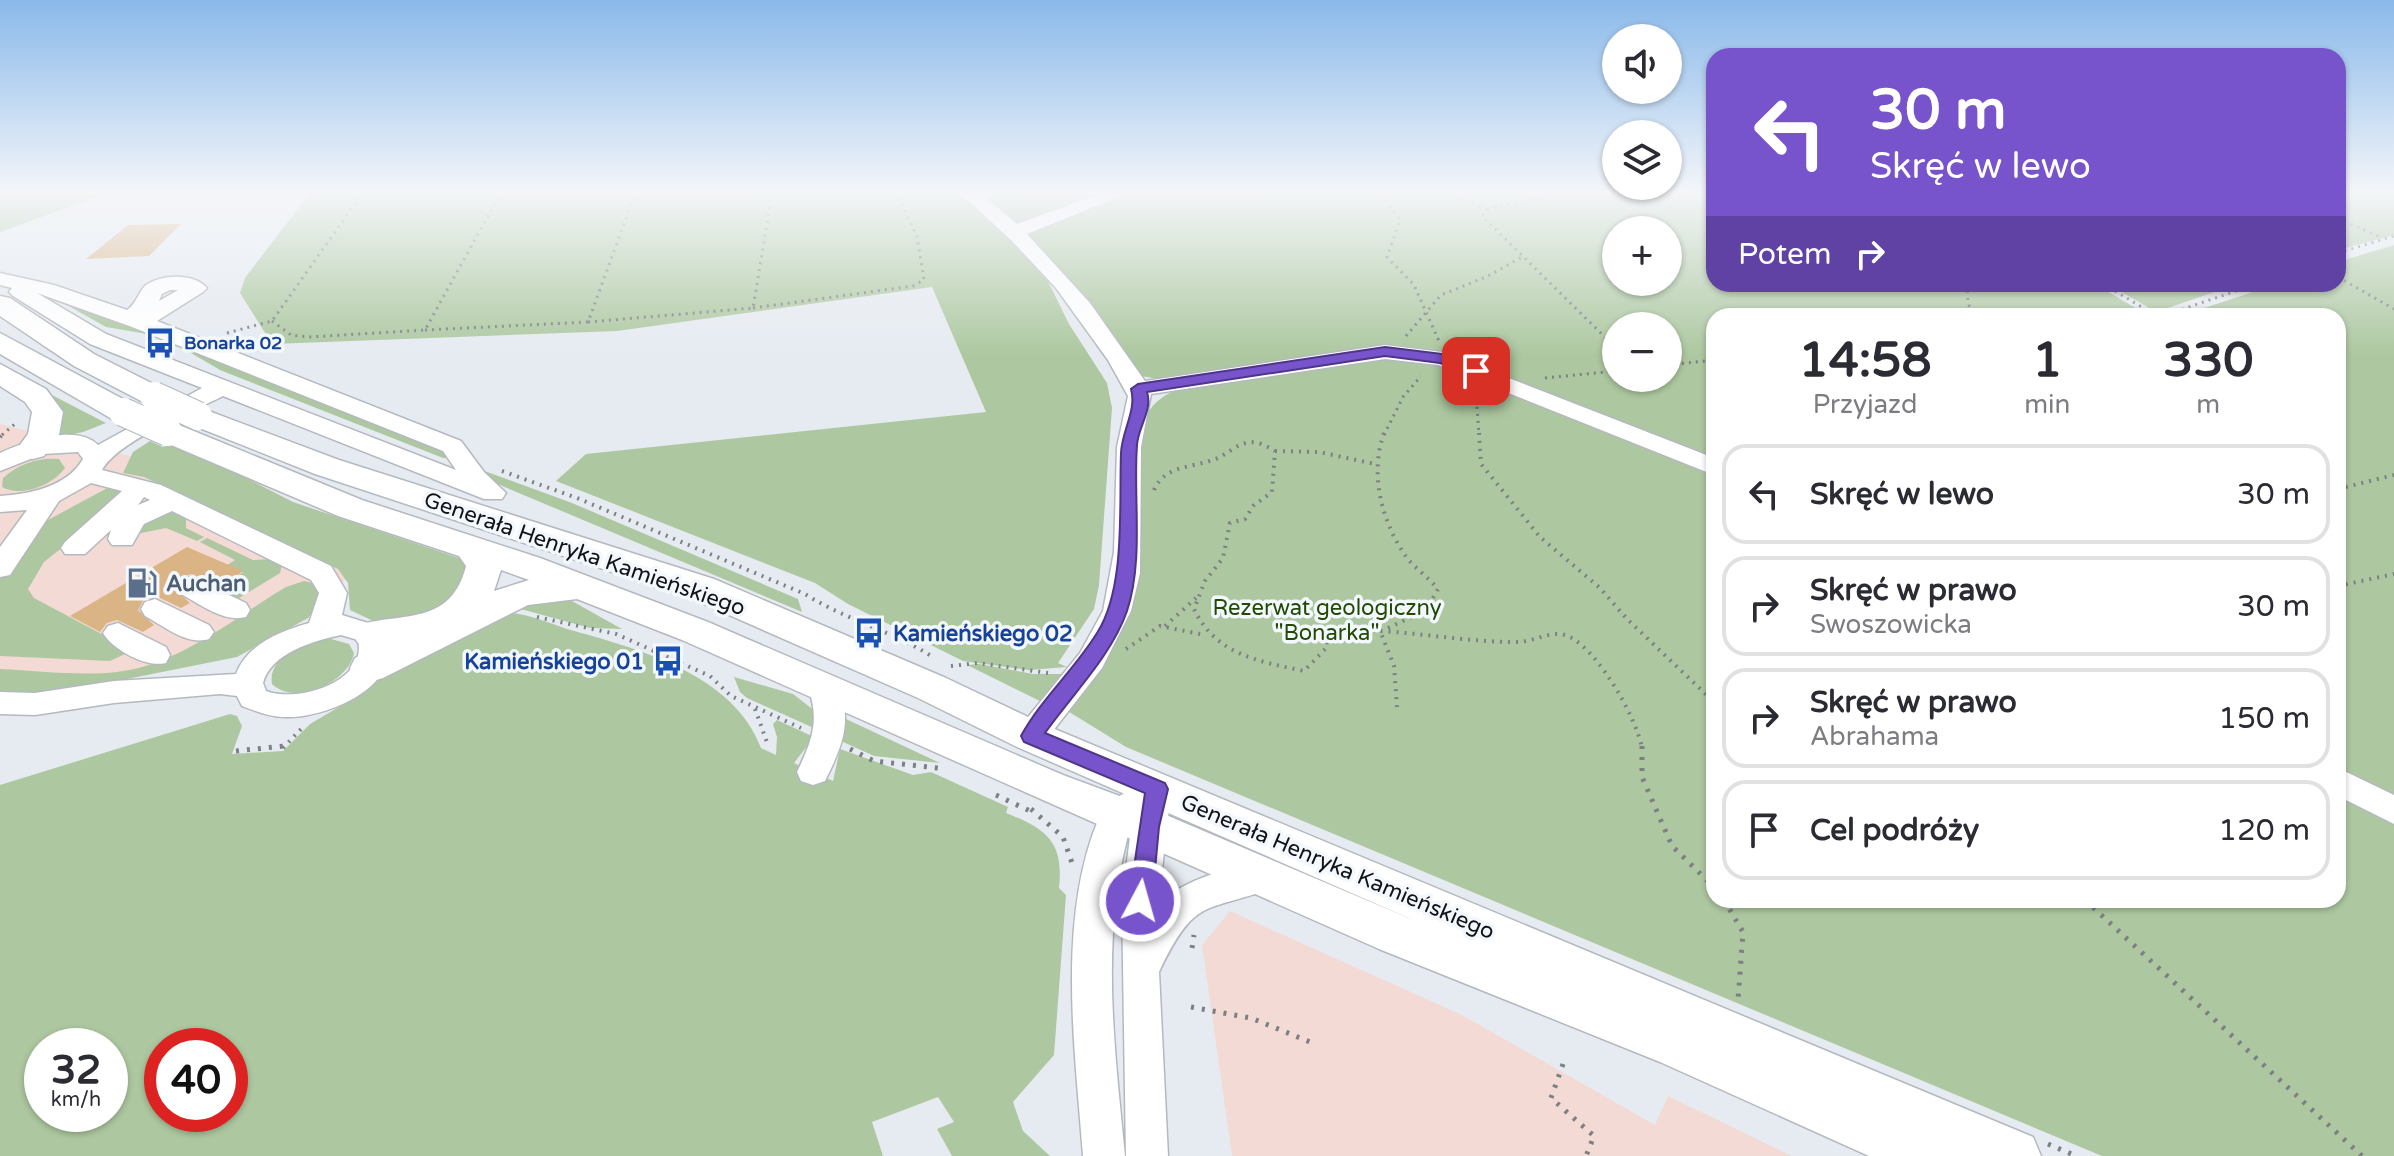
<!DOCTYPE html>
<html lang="pl">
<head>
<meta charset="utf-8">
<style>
	:root { --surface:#fff; --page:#f7f7f7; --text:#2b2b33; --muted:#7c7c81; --line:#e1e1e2 }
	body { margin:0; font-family:"Varela Round",sans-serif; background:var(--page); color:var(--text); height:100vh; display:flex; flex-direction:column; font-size:30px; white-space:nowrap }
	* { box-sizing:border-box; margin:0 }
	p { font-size:26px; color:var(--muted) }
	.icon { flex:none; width:44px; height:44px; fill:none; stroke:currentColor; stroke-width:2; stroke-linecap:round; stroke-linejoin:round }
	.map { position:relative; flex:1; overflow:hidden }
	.sheet { position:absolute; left:1706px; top:308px; width:640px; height:600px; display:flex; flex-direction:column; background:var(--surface); border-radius:24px; box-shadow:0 2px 6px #0004 }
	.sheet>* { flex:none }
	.guide { position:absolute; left:1706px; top:48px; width:640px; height:244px; border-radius:24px; box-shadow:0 2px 6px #0004; background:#7753cc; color:#fff; overflow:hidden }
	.buttons { position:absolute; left:1602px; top:24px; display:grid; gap:16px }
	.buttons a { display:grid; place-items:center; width:80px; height:80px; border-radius:50%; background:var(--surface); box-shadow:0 2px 6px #0004; font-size:40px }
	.speed { position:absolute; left:24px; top:1028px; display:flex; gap:16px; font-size:40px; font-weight:700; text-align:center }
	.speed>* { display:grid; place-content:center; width:104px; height:104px; border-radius:50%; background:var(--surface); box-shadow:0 2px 6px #0004; line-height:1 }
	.speed small { font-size:20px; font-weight:400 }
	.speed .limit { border:12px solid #d22; background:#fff; color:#111 }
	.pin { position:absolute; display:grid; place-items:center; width:68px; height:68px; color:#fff; margin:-34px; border-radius:16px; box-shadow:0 4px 12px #0006 }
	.me { position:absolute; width:88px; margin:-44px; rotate:6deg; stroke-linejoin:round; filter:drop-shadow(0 0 6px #0008) }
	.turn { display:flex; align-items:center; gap:28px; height:168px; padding:0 32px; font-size:36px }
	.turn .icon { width:104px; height:104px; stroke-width:2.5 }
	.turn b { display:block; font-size:56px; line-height:68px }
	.then { display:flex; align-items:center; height:76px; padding:0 32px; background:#0003; gap:16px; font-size:30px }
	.eta { display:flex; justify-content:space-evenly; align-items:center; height:136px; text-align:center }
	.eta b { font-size:48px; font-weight:800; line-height:56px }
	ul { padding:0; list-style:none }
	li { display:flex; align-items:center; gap:24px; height:100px; margin:0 16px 12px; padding:0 16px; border:4px solid var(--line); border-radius:24px }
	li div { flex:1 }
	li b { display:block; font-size:30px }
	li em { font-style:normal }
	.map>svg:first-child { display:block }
</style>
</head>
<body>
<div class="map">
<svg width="2394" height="1156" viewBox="0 0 2394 1156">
	<rect width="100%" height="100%" fill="#e6ebf1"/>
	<!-- commercial -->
	<path fill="#f4dad4" d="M0 424 167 465 390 555 218 652 0 703Z
		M1230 911 1462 1015 1655 1125 1668 1096 1792 1156H1232L1202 945Z"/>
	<!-- green -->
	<path fill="#adc8a0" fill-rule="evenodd" d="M0 194H105L0 232Z
		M309 194H962L1043 271 1069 324 1107 383 1112 408 1099 585 1094 609 1058 663 1067 667 1029 670 963 661 848 604 815 583 556 481 586 454 986 412 932 287 617 331 272 344 240 293 245 278Z
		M974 194H1714V284H2095L2149 316H1714V900H2338V316H2180L2277 284H2338V262L2394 245V1156H2102L1126 747 1066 710 1122 627 1139 429C1151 402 1163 393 1192 385L1380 348 1158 379 1141 376 1063 273 1015 224ZM1616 230H1668V282H1616ZM1616 326H1668V378H1616Z
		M2338 194H2394V235L2338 250Z
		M2108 284H2238L2156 312Z
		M51 296 437 445 452 458H443L220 370 179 346 147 334 106 327Z
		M46 392 106 423 83 432 50 439Z
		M150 441 163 447 170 444 223 466 293 502 459 558 467 562 461 601 384 626 350 610 348 583 338 569 144 477 123 473 133 452Z
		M59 459 65 468C53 485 21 498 2 487L3 478C18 464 39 457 59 459Z
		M479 469 572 503 798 599 802 612 507 488 489 480Z
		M111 486 121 492 117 504 44 562 28 589 34 598 109 638 127 653 110 661 0 656V579L35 527Z
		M170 510 186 517V528L204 537 197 541 166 528 136 534 134 526Z
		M207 538 253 560 273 559 282 565 280 573 236 600 214 593 243 572 235 568 197 585 235 560 200 542Z
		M304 581 313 583 320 590 317 606 308 618 237 657 117 681 0 697V669C38 671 79 676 117 672 179 665 234 618 286 587Z
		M563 596 622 629 590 628 506 605Z
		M507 613C527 613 549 623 567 629 636 648 734 674 761 748L776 755 777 737 773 724 777 720 814 737 794 763 833 781 840 749 913 775 931 772 1008 807 1006 813C1047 829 1064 842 1059 888L1066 895 1054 1055 1013 1102 1023 1131 1050 1156H952L937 1129 954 1122 938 1097 872 1122 883 1156H0V785L230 714 237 716 242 726 232 754 283 751 310 724 361 694 393 666ZM42 1046H110V1114H42ZM162 1046H230V1114H162Z
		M331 639 349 644 354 653C349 682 295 707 272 684 267 655 308 641 331 639Z
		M979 664 1033 674H1063L1042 702 967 665Z
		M734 677 793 694 815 711 816 729 747 698 740 692Z
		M846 719 940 763 874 756 841 741Z"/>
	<!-- building -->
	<path fill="#dbb486" d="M181 224 149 256 86 259 128 225Z
		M187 547 243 571 221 588 192 574 180 577 174 588 190 603 181 608 156 596 144 599 138 610 154 625 143 632 117 620 107 623 100 632 70 616Z"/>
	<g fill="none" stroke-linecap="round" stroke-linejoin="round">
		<!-- minor casing -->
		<g stroke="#b4b9bf" stroke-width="3">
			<path id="minor" d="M961 194H982L1017 224 1099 194H1126L1027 234 1090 303 1145 381 1385 345 1442 352 1714 458V475L1438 365 1385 359 1151 394 1141 447 1140 573 1131 611 1102 668 1042 745 1031 748 1020 745 1015 736 1020 727 1080 653 1103 611 1114 552 1117 447 1128 396 1108 360 1056 288 1013 242Z
				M0 273 54 285 127 310C137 303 138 292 146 285 162 274 194 273 207 288L203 292 157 321 461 441 484 472 506 493 502 499H484L223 396C192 412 118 441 102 470L161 485 331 566 347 593 342 615 381 627C413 681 333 716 290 717 272 718 258 712 242 706L237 696 220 694 114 703 35 715 0 714V692L35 693 114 681 236 674C247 644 281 631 309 623L319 593 311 580 172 511 144 524 132 545H112L108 539 111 530 85 554H65L61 548 65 542 122 491 91 483 59 501 10 575 0 577V547L27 510 0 512V496C30 494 67 487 83 459L78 452 43 454 0 471V453C24 442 76 423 98 445L202 388 90 344 13 296 9 292 12 288 0 285ZM170 290H178L159 301 162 294ZM37 293 132 327 443 451 456 470 106 334ZM144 497 150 500 138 505ZM341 635 358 640C368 682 297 703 266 691L263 683C271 653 313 641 341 635Z
				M191 577 246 603 250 610 246 617C224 623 200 604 181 594L177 587 181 580Z
				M155 599 209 625 214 632 209 639C187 646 164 626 145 616L141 609 145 602Z
				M118 623 166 647 170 655 166 663C146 668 113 650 103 633L108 626Z
				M823 676 834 679C855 717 843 745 825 781L813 785 801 781 797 772C812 741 820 721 808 687L812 679Z
				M2338 768 2394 795V824L2338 796Z
				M1157 776 1169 780 1174 789 1165 801 1169 809 1158 904C1178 882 1248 857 1276 867L1282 877 1276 887C1204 913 1195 896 1159 972L1168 1156H1126L1122 901 1132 821C1099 932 1114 1043 1125 1156H1083C1075 1047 1054 905 1106 803Z"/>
		</g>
		<!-- major casing -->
		<g stroke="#b4b9bf" stroke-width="3">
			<path id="major" d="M0 296 10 298 94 354 165 390 169 396 165 402H143L74 366 0 316Z
				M0 333 134 405 138 412 134 419H112L0 354Z
				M0 364 46 389 63 412 59 435 44 456 33 459 22 456 17 449 28 434 32 412 25 402 0 386Z
				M198 407 339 460 714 579 946 678 1045 725 2033 1137 2041 1156H1869L1660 1062 1379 949 682 640 577 599 528 605 383 678 369 682 355 678 350 668 355 658 378 647 358 643 352 634 358 625C403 612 451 626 466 566L459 556 338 516 157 439 152 432 157 425H179L362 500 540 558 708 622 1063 775 1133 801 1418 922 1017 747 918 698 688 597 315 474 187 423 182 416 187 409ZM501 570 529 580 494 591Z"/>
		</g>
		<!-- path-far2 -->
		<path stroke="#7c8084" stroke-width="3" stroke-dasharray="2 5" stroke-linecap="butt" d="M1382 194 1400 220 1387 257 1414 285 1439 341
			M1454 194 1487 210
			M1557 194 1490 208 1482 216 1616 348
			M2338 218 2382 238
			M2338 253 2394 236
			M2338 277 2394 309
			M1967 284 1968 304 1976 316
			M2103 284 2157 316
			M753 308 913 286 924 280 917 236 897 194
			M2162 316 2257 284
			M272 321 291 335 309 337 425 330 500 194
			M588 322 753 308 772 194
			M425 330 588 322 635 194
			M227 333 272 321 362 194
			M1406 336 1441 295 1486 277 1524 256
			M1668 365 1714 360
			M1545 378 1616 371
			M1476 393 1479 435
			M2 435 16 423
			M1384 435 1403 397 1421 376"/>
		<!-- path-far1 -->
		<path stroke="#7c8084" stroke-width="4" stroke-dasharray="2 6" stroke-linecap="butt" d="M1384 433C1369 475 1382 523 1407 558 1416 569 1429 578 1438 589L1426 610 1388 628
			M1479 433 1481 464 1540 537 1600 588 1627 619 1714 702
			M0 437 4 433
			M1275 451 1319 452 1375 464
			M502 471 577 498 805 594C846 620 892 631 933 657
			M2338 489 2394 475
			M1154 490C1165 464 1195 468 1218 458 1227 454 1236 445 1246 443 1256 440 1267 446 1275 451L1272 492 1253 506 1245 519 1230 523 1223 558 1205 581 1194 609C1216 655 1258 661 1304 671L1328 646 1327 635 1333 631C1397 627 1454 642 1517 642 1535 642 1553 628 1570 637 1599 652 1636 717 1642 748
			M2338 586 2394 574
			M537 617 616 634 710 676 731 696 801 728
			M1165 626 1196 598
			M1379 628 1394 666 1397 707
			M1126 649 1160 626 1205 635
			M951 666 978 663 1048 673
			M755 709 768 745
			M283 748 303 727"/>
		<!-- path -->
		<path stroke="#7c8084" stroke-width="5" stroke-dasharray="3 8" stroke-linecap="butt" d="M1642 746V777L1672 846 1714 887
			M850 749 874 761 938 768
			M236 751 284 746
			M996 795 1030 811
			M1031 809 1063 837 1072 863
			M1724 900 1743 932 1738 1000
			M2085 900 2362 1156
			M1192 948 1194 935
			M1191 1007 1251 1018 1315 1044
			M1563 1064 1551 1098 1594 1136 1586 1156
			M2048 1144 2076 1156"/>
		<!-- minor -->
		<use href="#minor" fill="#fff" fill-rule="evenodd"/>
		<!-- major -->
		<use href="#major" fill="#fff" fill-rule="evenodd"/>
		<!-- major-bridge casing -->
		<g stroke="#b4b9bf" stroke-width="30" stroke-linecap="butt">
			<path id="major-bridge" d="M154 396 198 416
				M123 412 168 432"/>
		</g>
		<!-- major-bridge -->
		<use href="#major-bridge" stroke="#fff" stroke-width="28"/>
	</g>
	<!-- sky -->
	<linearGradient id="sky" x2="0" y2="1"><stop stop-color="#8ab9ea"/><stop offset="0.54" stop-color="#f4f6f9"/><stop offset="1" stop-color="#f4f6f9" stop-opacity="0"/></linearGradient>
	<rect width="2394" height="356" fill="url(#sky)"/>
	<!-- route -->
	<path fill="#7753cc" stroke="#4d3685" stroke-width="2" d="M1385 347 1442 354 1483 371 1476 376 1440 363 1385 356 1147 392C1153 410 1138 427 1137 445 1133 498 1144 559 1127 611 1112 655 1072 695 1045 733L1165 783 1168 789 1159 827 1152 901 1149 908 1140 911 1132 908 1129 901 1145 793 1024 742 1021 736C1041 699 1075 669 1097 633 1126 588 1119 505 1121 453 1122 430 1137 410 1131 389L1138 384Z"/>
	<!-- icons -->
	<defs>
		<g id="bus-bare" transform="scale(2.4)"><path d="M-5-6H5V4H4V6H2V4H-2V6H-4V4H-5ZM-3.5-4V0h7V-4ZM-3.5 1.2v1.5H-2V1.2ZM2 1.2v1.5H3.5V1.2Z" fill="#1a4fb4" stroke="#f3f8fe" stroke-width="2.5" paint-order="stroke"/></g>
		<g id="fuel-bare" transform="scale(2.4)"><path d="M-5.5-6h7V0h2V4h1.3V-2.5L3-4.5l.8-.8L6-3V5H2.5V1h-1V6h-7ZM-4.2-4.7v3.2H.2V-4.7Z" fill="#5c6f8a" stroke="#f3f8fe" stroke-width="2.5" paint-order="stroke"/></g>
	</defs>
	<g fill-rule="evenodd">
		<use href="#bus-bare" x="160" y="343"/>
		<use href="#fuel-bare" x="142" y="583"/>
		<use href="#bus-bare" x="869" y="633"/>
		<use href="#bus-bare" x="668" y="661"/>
	</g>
	<g text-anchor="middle" stroke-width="7" stroke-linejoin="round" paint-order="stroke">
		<!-- far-transit labels -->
		<g font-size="18" font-weight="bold" fill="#164399" stroke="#f3f8fe" text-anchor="start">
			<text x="184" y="349">Bonarka 02</text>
		</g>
		<!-- street labels -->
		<g font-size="22" fill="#111315" stroke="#f3f8fe">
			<text transform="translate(585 553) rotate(19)" y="8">Generała Henryka Kamieńskiego</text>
			<text transform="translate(1338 866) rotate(23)" y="8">Generała Henryka Kamieńskiego</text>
		</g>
		<!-- service labels -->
		<g font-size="22" font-weight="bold" fill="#4e5e75" stroke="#f3f8fe" text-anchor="start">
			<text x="166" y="591">Auchan</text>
		</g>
		<!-- park labels -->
		<g font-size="22" fill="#234a03" stroke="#f3f8fe">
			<text x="1327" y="615">Rezerwat geologiczny<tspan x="1327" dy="25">"Bonarka"</tspan></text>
		</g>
		<!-- transit labels -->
		<g font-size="22" font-weight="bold" fill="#164399" stroke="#f3f8fe" text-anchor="start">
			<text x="893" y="641">Kamieńskiego 02</text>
			<text x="644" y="669" text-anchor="end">Kamieńskiego 01</text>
		</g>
	</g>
</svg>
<div class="buttons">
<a><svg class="icon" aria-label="sound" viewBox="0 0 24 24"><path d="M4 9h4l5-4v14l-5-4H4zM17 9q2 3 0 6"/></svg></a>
<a><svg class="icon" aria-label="layers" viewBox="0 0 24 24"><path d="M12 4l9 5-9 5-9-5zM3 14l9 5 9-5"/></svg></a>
<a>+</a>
<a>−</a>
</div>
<div class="speed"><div>32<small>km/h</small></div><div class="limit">40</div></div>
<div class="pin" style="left:1476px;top:371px;background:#d93025"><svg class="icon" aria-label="arrive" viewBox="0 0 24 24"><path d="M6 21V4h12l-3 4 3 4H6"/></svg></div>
<svg class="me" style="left:1140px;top:901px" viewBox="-20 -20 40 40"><circle r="17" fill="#7753cc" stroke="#fff" stroke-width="3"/><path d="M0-11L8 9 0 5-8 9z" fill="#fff"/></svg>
<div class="guide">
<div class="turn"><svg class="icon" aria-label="left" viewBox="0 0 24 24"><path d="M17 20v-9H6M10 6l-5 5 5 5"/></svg><div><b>30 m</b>Skręć w lewo</div></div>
<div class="then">Potem<svg class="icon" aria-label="right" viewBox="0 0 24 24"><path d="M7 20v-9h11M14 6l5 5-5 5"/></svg></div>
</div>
<section class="sheet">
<div class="eta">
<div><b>14:58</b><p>Przyjazd</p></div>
<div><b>1</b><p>min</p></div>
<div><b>330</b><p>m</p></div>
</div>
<ul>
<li><svg class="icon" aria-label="left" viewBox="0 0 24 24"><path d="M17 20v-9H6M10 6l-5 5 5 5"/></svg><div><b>Skręć w lewo</b></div><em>30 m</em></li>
<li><svg class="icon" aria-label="right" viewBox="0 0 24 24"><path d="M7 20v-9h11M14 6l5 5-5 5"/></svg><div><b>Skręć w prawo</b><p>Swoszowicka</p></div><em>30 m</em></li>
<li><svg class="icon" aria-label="right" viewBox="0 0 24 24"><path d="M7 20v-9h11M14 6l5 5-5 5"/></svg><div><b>Skręć w prawo</b><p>Abrahama</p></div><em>150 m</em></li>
<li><svg class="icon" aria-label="arrive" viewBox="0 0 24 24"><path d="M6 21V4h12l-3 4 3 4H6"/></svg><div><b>Cel podróży</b></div><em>120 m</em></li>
</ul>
</section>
</div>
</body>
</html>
